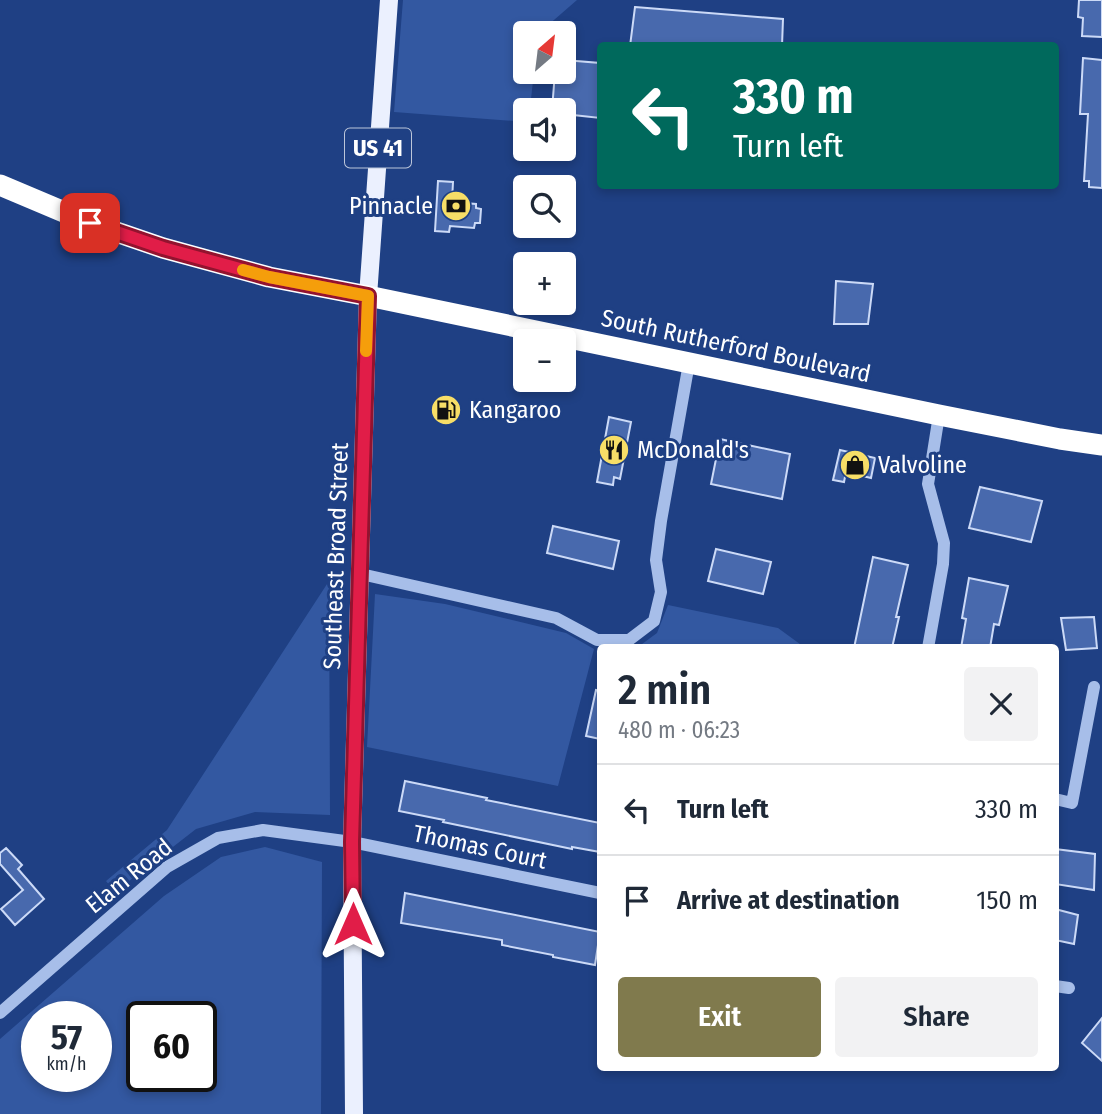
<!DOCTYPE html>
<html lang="en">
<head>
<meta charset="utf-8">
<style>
	:root { --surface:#fff; --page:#f2f2f3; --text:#1f2937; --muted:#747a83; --line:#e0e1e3; --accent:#807a4d }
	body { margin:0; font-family:"Fira Sans Condensed",sans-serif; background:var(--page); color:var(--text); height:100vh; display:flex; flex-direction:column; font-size:26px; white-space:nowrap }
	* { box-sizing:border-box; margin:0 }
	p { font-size:23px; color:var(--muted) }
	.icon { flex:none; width:38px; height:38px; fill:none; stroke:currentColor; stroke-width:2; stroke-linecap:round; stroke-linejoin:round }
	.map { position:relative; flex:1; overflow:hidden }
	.side { position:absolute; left:597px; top:644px; width:462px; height:427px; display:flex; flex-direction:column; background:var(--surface); border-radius:7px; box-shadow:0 4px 10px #0003 }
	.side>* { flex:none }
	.guide { position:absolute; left:597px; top:42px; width:462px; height:147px; border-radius:7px; box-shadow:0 4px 10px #0003; background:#00695c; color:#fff; overflow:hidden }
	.needle { width:46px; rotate:28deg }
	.buttons { position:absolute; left:513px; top:21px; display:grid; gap:14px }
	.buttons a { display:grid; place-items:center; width:63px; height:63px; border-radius:7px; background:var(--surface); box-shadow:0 4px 10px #0003; font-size:35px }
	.speed { position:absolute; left:21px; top:1001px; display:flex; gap:14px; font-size:35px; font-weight:700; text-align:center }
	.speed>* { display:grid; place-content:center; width:91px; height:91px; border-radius:50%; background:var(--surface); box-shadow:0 4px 10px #0003; line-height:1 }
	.speed small { font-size:18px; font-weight:400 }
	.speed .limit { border:4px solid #111; border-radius:10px; background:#fff; color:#111 }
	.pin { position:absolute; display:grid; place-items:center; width:60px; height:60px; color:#fff; margin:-30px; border-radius:14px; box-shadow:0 4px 10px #0006 }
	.me { position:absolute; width:77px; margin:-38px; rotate:0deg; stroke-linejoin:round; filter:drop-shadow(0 0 5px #0008) }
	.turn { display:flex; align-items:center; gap:24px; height:147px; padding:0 21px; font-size:32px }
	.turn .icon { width:91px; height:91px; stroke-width:2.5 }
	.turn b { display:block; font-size:49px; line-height:60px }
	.round { display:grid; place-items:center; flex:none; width:74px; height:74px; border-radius:7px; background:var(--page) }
	.overview { display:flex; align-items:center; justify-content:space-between; height:119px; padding:0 21px }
	h1 { font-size:42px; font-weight:600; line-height:52px }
	.action { display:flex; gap:14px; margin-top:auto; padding:14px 21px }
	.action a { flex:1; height:80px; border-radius:7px; background:var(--accent); color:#fff; font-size:28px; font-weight:600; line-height:80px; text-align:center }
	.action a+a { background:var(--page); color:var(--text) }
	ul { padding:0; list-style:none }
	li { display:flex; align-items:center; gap:21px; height:91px; padding:0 21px; border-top:2px solid var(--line) }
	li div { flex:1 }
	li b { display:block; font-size:26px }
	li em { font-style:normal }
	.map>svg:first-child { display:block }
</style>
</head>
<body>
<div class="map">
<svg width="1102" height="1114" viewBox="0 0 1102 1114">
	<rect width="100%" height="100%" fill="#1f4084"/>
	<!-- green -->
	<path fill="#3358a1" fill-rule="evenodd" d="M403 0H577L539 33H525V72H534L530 108 529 110H525L524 120 514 121 394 112Z
		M329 581 330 815 255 812 196 829 115 892 106 881 167 830Z
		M375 594 445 604 566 633 594 649 558 786 367 747Z
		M668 605 778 628 804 647H638L657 633Z
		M265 847 322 862 321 1114H0V1039L164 896 221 857ZM37 1017H96V1076H37ZM142 1017H201V1076H142Z"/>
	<!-- building -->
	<path fill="#4869ad" stroke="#ccdaf7" stroke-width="2" d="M1079 0H1102V37L1082 36 1083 18 1078 17Z
		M635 7 783 19 782 46H630Z
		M1083 58 1102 60V188L1089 187V181H1084L1088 114H1080Z
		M564 60 600 63V118L564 114V110H552L555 72H564Z
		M438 181 453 182 452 202 476 204V208L481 209 480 223H475L474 228 450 226 449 232 435 231Z
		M836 281 873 284 868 324H834Z
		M609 417 631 422 620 479 614 477 613 485 597 482Z
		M720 439 790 454 782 499 711 484Z
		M840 450 875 458 871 478 846 472 844 482 833 480Z
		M980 487 1042 501 1031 542 969 528Z
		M553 526 619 541 613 569 547 553Z
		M716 549 771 562 763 594 708 581Z
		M873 557 908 565 896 617H899L892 648H854Z
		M969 578 1008 586 999 625 994 624 990 648H961L966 619 962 618Z
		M1094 617 1097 648 1066 650 1061 618Z
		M596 690 600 691V739L586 736Z
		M405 781 487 798 486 800 600 823V852L572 847V849L443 822 444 820 399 811Z
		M6 848 22 865 18 869 44 899 15 925 1 909 23 890 0 864V853Z
		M1055 849 1095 854 1094 890 1055 884Z
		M405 893 600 932 595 965 553 957V955L502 945V940L401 923Z
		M1055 909 1078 915 1074 944 1055 940Z
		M1102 1018V1061L1082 1043Z"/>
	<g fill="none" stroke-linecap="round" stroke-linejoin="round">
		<!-- minor -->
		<path stroke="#a7bee9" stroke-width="12" d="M361 574 556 618 597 640H629L654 621 661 592 656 560 661 521 689 363
			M928 648 943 564 944 543 928 484 939 415
			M1055 799 1072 803 1094 687
			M1055 986 1069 988
			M0 1013 167 867 218 838 263 830 352 842 600 893"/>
		<!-- major -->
		<path stroke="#ebf0fe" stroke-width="18" d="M354 1114 352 842 368 296 389 0"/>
		<!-- highway -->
		<path stroke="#fff" stroke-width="21" d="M0 185 90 223 163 248 269 277 368 296 939 415 1060 439 1102 445"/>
	</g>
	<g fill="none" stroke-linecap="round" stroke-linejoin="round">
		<!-- route casing -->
		<g stroke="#92132f" stroke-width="18">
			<path id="route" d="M90 223 163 248 269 277 368 296 352 842 353 924"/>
		</g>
		<!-- route -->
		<use href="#route" stroke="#e11d48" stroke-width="12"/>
		<!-- slow -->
		<path stroke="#f59e0b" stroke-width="12" d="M243 270 269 277 368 296 366 351"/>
	</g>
	<!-- icons -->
	<defs>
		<g id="bank-disc" transform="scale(1.575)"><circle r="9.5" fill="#f7de67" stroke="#1f4084"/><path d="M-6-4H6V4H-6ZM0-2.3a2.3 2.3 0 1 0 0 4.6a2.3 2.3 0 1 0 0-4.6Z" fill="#111"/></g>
		<g id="fuel-disc" transform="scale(1.575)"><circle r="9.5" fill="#f7de67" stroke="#1f4084"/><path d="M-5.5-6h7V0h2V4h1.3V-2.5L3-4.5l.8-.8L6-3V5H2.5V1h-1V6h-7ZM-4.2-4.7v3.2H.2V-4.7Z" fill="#111"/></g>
		<g id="restaurant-disc" transform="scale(1.575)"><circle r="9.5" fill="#f7de67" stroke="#1f4084"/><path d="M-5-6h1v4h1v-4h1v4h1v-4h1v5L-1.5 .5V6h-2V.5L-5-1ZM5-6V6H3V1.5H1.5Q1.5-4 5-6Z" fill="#111"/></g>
		<g id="shop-disc" transform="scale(1.575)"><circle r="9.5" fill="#f7de67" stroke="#1f4084"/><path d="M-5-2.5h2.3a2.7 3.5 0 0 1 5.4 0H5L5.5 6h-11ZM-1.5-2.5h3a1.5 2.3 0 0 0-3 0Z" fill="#111"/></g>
	</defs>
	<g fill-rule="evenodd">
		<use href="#bank-disc" x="456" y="206"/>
		<use href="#fuel-disc" x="446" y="410"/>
		<use href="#restaurant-disc" x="614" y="450"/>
		<use href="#shop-disc" x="855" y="465"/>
	</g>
	<g text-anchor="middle" stroke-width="6" stroke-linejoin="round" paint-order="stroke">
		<!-- shield labels -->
		<rect fill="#1f4084" stroke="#bcc6da" stroke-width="2" x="345" y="128.5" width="66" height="39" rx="5"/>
		<g font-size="23" font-weight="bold" fill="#fff">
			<text x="378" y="156">US 41</text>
		</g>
		<!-- poi labels -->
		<g font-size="24" fill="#fff" stroke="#1f4084" text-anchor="start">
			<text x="433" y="214" text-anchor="end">Pinnacle</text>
			<text x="469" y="418">Kangaroo</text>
			<text x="637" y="458">McDonald's</text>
			<text x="878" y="473">Valvoline</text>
		</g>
		<!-- street labels -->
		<g font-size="24" fill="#fff" stroke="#1f4084">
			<text transform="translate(736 346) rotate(12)" y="8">South Rutherford Boulevard</text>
			<text transform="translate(336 556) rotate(-88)" y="8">Southeast Broad Street</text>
			<text transform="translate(480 847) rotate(12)" y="8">Thomas Court</text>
			<text transform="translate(129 876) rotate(-39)" y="8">Elam Road</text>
		</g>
	</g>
</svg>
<div class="buttons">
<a><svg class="needle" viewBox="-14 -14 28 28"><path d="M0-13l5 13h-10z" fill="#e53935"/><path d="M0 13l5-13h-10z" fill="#747a83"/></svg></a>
<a><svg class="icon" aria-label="sound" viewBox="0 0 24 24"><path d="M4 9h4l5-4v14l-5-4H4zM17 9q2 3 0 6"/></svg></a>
<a><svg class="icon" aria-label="search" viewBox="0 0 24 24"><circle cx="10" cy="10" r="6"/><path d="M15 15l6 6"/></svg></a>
<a>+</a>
<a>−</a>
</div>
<div class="speed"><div>57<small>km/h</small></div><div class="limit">60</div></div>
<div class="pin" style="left:90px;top:223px;background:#d93025"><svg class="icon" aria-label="arrive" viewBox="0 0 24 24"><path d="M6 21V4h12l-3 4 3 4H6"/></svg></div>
<svg class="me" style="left:353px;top:924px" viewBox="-20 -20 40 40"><path d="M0-17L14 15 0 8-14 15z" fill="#e11d48" stroke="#fff" stroke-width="4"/></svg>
<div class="guide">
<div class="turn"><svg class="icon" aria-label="left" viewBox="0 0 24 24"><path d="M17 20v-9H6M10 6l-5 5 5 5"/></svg><div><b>330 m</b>Turn left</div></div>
</div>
<section class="side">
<div class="overview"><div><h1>2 min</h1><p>480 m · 06:23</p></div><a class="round"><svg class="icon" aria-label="close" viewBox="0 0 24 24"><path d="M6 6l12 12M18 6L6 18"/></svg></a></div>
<ul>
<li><svg class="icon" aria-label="left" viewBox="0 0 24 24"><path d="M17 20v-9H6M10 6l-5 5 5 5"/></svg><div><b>Turn left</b></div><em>330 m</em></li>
<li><svg class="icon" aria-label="arrive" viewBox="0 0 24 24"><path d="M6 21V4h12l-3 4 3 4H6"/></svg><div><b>Arrive at destination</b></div><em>150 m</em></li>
</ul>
<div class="action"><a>Exit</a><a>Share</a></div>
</section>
</div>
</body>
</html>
